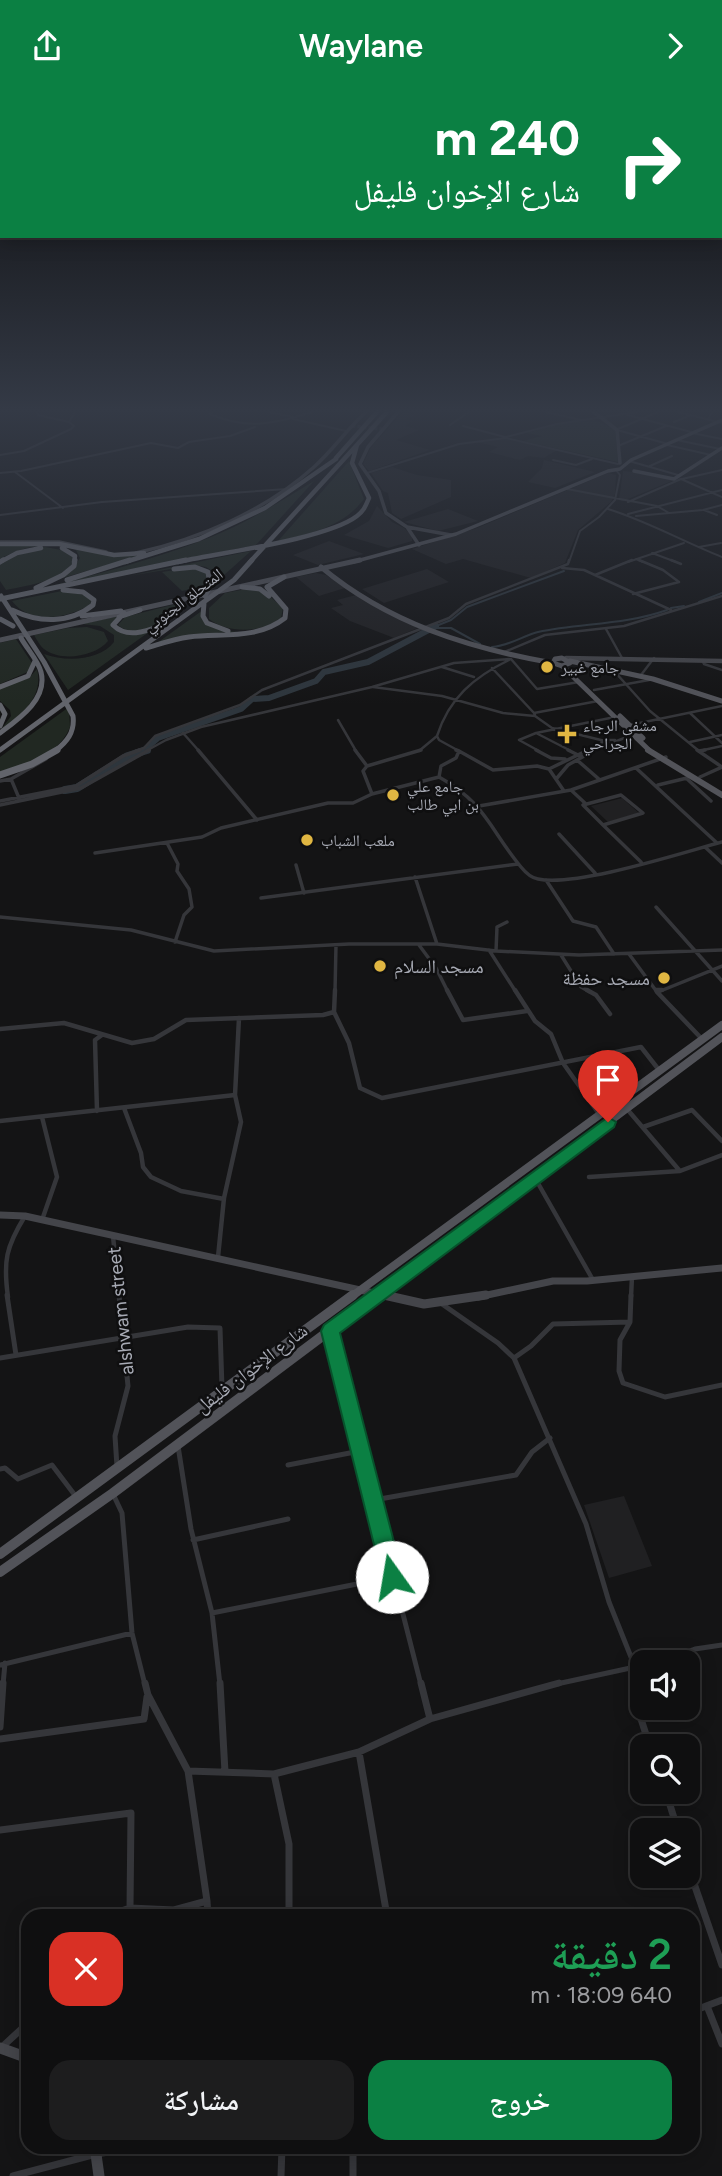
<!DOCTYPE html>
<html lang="ar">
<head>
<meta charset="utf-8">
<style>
	:root { --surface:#0f0f10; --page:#1d1d1e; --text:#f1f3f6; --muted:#9b9c9f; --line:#2f2f30; --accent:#0b8043 }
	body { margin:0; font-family:Figtree,"Noto Naskh Arabic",sans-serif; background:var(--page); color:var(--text); direction:rtl; height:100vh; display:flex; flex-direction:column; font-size:26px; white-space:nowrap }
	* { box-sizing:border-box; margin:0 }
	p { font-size:23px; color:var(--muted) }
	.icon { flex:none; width:38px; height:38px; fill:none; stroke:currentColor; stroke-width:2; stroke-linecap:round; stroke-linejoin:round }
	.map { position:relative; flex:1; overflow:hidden; direction:ltr }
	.side { position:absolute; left:21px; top:1818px; width:679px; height:245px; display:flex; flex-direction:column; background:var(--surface); border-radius:21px; box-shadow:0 4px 18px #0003,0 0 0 2px var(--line); direction:rtl }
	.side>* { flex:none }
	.guide { position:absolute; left:0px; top:0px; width:723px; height:147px; box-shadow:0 4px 18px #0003,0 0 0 2px var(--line); direction:rtl; background:#0b8043; color:#fff; overflow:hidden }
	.tools { position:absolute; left:630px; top:1559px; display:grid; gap:14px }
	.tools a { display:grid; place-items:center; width:70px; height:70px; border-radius:14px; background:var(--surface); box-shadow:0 4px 18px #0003,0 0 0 2px var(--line); font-size:35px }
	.pin { position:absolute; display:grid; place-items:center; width:60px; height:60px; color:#fff; margin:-72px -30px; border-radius:50% 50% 50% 0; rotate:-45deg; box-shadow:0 0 7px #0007 }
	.pin .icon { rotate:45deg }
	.me { position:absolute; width:77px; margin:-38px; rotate:347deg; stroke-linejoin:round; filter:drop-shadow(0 0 5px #0008) }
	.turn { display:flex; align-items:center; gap:24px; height:147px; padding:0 28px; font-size:32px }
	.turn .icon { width:91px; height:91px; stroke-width:2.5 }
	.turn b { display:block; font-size:49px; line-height:60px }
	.round { display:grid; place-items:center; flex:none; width:74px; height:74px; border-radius:21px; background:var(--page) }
	.headline { display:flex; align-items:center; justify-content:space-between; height:119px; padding:0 28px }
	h1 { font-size:42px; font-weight:600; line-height:52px; color:#1e9e55 }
	.primary-button { display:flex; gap:14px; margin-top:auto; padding:14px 28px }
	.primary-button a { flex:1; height:80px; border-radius:21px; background:var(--accent); color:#fff; font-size:28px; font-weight:600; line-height:80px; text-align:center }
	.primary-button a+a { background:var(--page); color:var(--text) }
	header { display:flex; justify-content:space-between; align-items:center; height:91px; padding:0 28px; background:var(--accent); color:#fff; font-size:32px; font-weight:600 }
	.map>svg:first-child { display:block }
</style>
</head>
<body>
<header><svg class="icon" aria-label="forward" viewBox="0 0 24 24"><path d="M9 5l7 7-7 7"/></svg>Waylane<svg class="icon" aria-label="share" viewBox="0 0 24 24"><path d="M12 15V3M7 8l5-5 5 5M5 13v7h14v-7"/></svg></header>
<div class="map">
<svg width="722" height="2085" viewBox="0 0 722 2085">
	<rect width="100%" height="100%" fill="#141415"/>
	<!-- built -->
	<path fill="#202022" d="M403 321 416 324 406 328 412 330 405 335 419 339 396 349 430 359 369 380 363 373 371 356Z
		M506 348 557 359 544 367 528 365 520 369 489 361 498 356 477 351Z
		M544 369 595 381 555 397 528 391 542 377Z
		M392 376 417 384 451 389V406L401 428 392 422 388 402 383 400 371 382Z
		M623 380 633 381 674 389 623 410 619 409Z
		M608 382 616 384 615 403 611 411 578 439 565 472 531 487 463 468 446 473 412 458 477 437Z
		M377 415 392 431 404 437 412 445V450L388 457 344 444 369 430Z
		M448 418 478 430 438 440 404 431Z
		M329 450 364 463 318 474 293 464Z
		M427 478 449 491 384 512 362 498Z
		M316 482 326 484 345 497 319 505 296 486Z
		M356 504 420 536 394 547 350 530 331 517 343 514 337 509Z
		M622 707 639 722 608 731 591 715Z
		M624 1405 652 1475 609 1487 584 1414Z"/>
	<!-- green -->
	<path fill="#212822" d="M595 329 615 338 618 371 523 350 542 345 527 342 559 333Z
		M349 370 364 408C342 437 311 442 278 450Z
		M314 390 256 454 42 497C99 483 156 468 211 446 247 432 281 410 314 390Z
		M0 453 63 454 103 463 143 464 55 489 71 481 80 467 76 459C53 448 21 456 0 468Z
		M45 456 72 461 74 471C58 491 30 494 6 499L0 490V473L8 467Z
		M251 460 214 493V481L206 476 195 474 129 485Z
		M193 476 206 480 208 494 182 500 162 481Z
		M251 497 265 501 283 517 281 527C262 542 228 543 209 528V517L225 502Z
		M62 500 90 505 93 512C70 527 31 535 12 510Z
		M180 512 184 515C166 528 140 552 118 534L125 526Z
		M203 519 205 529 229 540 238 541 214 542 157 552Z
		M119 525 116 528V538L149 541 68 599 44 563C66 571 99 570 114 551V544L100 535 82 533Z
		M87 536 104 541 108 550C95 566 60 571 44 558 40 555 37 549 34 544L68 537Z
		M16 548 32 572 30 580 0 593V552Z
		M37 578C44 607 21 624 0 640L11 625 10 619 0 610V597L29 587Z
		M69 616 70 636C59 664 27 673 0 683V666Z"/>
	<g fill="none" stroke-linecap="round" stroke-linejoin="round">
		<!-- stream -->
		<path stroke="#2e363d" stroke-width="2" d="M699 511 722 502
			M671 517 684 515
			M436 535 451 529 467 516 564 480
			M433 537H451L480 553
			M492 556C509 555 522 545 538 541 582 532 625 534 667 519"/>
		<!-- river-far1 -->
		<path stroke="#2e363d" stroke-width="6" d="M143 660 158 647 241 618 252 608 269 607 316 590 324 581 368 571 436 535"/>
		<!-- river -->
		<path stroke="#2e363d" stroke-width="8" d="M65 699 77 697 128 665 147 659"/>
		<!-- secondary-tunnel -->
		<path stroke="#313235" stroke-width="3.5" stroke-dasharray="3.5 2" stroke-linecap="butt" d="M352 335 382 338"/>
		<!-- street-far5 -->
		<path stroke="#35363a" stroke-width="2" d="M37 321 38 324 69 331
			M212 321 210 323C246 339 275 333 312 321
			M269 321 293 326
			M546 321 581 329
			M678 321 722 332
			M628 324 691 341
			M293 328 346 340
			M708 328 712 321
			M674 331 691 324
			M450 334 469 321
			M463 335 505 346
			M618 338 658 321
			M617 339 668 353
			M692 342 722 348
			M506 346 557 333 637 321
			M677 349 720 358
			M667 354 711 364
			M618 355 666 335
			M0 364 24 360 71 338 74 335 69 331 75 321
			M553 369 576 374 592 368
			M629 370 678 384
			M650 375 672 365
			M15 381 63 417
			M0 382 21 380 151 352 178 357 189 351 230 345 255 336
			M367 382 459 353 506 347 618 373
			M682 388 722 379
			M567 398 657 415 669 422
			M628 411 681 388 722 406
			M608 418C647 430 684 451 722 466
			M704 419 717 424
			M628 423 722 399
			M0 424 102 411 287 398
			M636 425 703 419 722 414
			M699 456 721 452
			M652 462 676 471
			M636 468 643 471
			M569 471 580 440 599 426 615 409 620 384 616 379
			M628 471 684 452"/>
		<!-- street-far4 -->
		<path stroke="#35363a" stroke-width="2.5" d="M671 469 681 473
			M562 477 584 479 671 519
			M595 484 632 469
			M633 503 679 491 663 479 639 469
			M606 538 622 567
			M502 562 545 544 624 535 722 505
			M702 569 704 573 722 579
			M442 576 474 586
			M492 577 534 622
			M615 581 650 620 699 660
			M641 584 654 567
			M373 596 442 605 503 622 535 625 552 637 605 650
			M594 599 649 589
			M690 622 722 652
			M535 624 534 622 598 610
			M338 629 356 660
			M630 634 722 615
			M183 642 199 660
			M536 642 519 649 539 660
			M690 651 722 644
			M135 660 144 657 155 645 240 614 262 599 449 527 466 513 568 473 569 469
			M146 660 166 649 201 636 372 596 454 572 511 568 537 598 579 591
			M419 660 437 645
			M459 660 439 649 437 645C449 607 474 586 509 569
			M571 660 536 642 615 626
			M584 660 607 649H615
			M591 660 632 644
			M699 660 722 655"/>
		<!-- street-far3 -->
		<path stroke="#35363a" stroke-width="3.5" d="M198 659 257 729
			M355 659 367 675
			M536 659 551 667 565 668
			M568 659 582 666
			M697 659 722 676
			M459 660 493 679 537 675 549 678
			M699 660 705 659
			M577 669 600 689
			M636 677 717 752
			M439 686 441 675 456 667 459 660 456 659
			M700 686 722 676
			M557 687 568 674 595 659
			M686 687 711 710
			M11 688 19 707
			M0 690 11 688 46 668
			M658 694 687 687
			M571 699 586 713
			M564 700 549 678 588 659
			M372 703 363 680 367 675 421 659
			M621 704 643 722 603 734 583 714Z
			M0 710 76 695 123 665 140 659
			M0 714 81 697 149 659
			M479 715 571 699 666 666
			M603 734 641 771
			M559 743 595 782
			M167 752 178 773 177 780 189 798 192 816 184 824 175 851
			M705 756 722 772
			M95 762 202 746 221 737 328 712H353L372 703 439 686C486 712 490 739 521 776 525 781 532 787 538 788 577 796 681 762 722 751
			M296 774 304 802
			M415 786 437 853
			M546 789 573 830 596 836 614 863
			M261 807 518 773
			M656 816 722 890
			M0 826 131 839 214 860 349 853H437L496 860 579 864 722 859
			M419 854 436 877 448 901
			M489 859 516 901
			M496 860 497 836 507 831
			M629 863 657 901
			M561 864 581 896 590 901
			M335 901 336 854
			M658 901 722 875"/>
		<!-- street-far2 -->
		<path stroke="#35363a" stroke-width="4.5" d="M447 899 463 929 527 920
			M515 899 535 930 551 943 563 972 599 1023
			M587 899 596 904 610 923
			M656 899H662
			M657 901 702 948
			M334 921 349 952 360 997 382 1007 641 956 659 979
			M0 938 64 932 132 952 154 948 186 929 323 924 334 921 335 899
			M124 1017 141 1062 143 1076 151 1086 181 1100 224 1108
			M627 1018 679 1079
			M97 1020 95 949 102 944
			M42 1026 57 1086 42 1129
			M0 1030 235 1004
			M643 1036 692 1019 722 1050
			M589 1086 680 1080 722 1064
			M535 1087 593 1189
			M113 1145 119 1206
			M218 1166 224 1107 241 1031 235 1004 239 927
			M8 1206C3 1170 6 1156 25 1125
			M631 1206 632 1186"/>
		<!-- street-far1 -->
		<path stroke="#35363a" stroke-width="5" d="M7 1204 16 1264
			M631 1204 630 1231 620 1249 619 1280 623 1292 665 1306 722 1294
			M442 1213 498 1252 514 1267 586 1433 609 1511 635 1576 552 1594
			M330 1240 374 1409
			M0 1267 188 1236 220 1237 222 1297
			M514 1267 531 1255 553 1233 630 1231
			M178 1355 191 1438 212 1522 220 1594
			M288 1374 360 1360
			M117 1376 115 1345 128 1295 119 1204
			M0 1378 5 1377 18 1388 52 1374 77 1407
			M113 1403 122 1422 132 1542 145 1594
			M193 1449 288 1428
			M212 1522 392 1486
			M657 1572 695 1558 722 1554
			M0 1574 132 1542
			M3 1594 5 1572
			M421 1594 374 1409 516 1384 532 1361 550 1347
			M634 1594 635 1576 642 1575"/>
		<!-- street -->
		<path stroke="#35363a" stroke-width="7" d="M220 1592 225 1681
			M421 1592 430 1628
			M634 1592V1606L650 1656
			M0 1636 3 1592
			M0 1648 144 1628 147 1606
			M359 1661 387 1825
			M188 1680 274 1683 359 1661 430 1628 559 1592
			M274 1683 289 1753V1825
			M666 1701 678 1740
			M0 1739 131 1722 130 1817
			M688 1775 722 1874
			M207 1810 208 1825
			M106 1825 130 1817 174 1819 207 1810 188 1680 148 1604 145 1592
			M707 1915 722 1953
			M693 1920 722 1909
			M3 1955 28 1932
			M353 2056V2085
			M13 2085 96 2063 140 2056
			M281 2085 282 2056"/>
		<!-- secondary-far4 -->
		<path stroke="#44454a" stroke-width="3.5" d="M398 321 368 356 360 373 379 400 386 422 407 436 419 454
			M594 321 617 339 620 372
			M407 436 451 444
			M0 451H59L106 461
			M136 462C199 448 265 420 314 376 333 359 347 338 366 321"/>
		<!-- secondary-far3 -->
		<path stroke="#44454a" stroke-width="4.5" d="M566 567 722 570"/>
		<!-- secondary-far2 -->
		<path stroke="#44454a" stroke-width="7" d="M0 1124 25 1125 392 1206
			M478 1206 553 1190H587L722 1177"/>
		<!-- secondary-far1 -->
		<path stroke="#44454a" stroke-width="9" d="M384 1204 424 1213 486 1204"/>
		<!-- secondary -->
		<path stroke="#44454a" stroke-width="11" d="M0 1957 28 1967
			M95 2056 99 2085"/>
		<!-- primary-far4 -->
		<path stroke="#525359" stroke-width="3.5" d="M634 380 674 388 722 357
			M353 471 456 443 608 380 620 378 631 369 722 329"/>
		<!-- primary-far3 -->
		<path stroke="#525359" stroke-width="5" d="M321 476C388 532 468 557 553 572
			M0 549 360 469
			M562 567 570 572 562 575 553 572 555 568Z
			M570 570 653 588 722 610
			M562 575 650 660
			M620 625 643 647"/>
		<!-- primary-far2 -->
		<path stroke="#525359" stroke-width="6" d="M648 659 722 704"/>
		<!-- primary-far1 -->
		<path stroke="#525359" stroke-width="8" d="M351 1206 722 934
			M375 1206 722 946"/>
		<!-- primary -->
		<path stroke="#525359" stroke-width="10" d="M0 1463 353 1204
			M0 1481 113 1402 377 1204"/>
		<!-- highway-far2 -->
		<path stroke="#62646b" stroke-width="4.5" d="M336 367 377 321
			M0 453H59L114 464 144 462
			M62 457 75 465 74 471
			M0 471 17 462 41 457
			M125 471 199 448 265 417 336 368
			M178 471C219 462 327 448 357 425 364 420 366 414 369 407L352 372 357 354
			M250 471 387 321"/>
		<!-- highway-far1 -->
		<path stroke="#62646b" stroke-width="5" d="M0 471 3 469
			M174 478 195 476 208 481 210 495 205 505
			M67 489 130 469
			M242 496 260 498 269 505
			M36 497 63 484 74 475 75 469
			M1 505 44 571 73 625C75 641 67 651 55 660
			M0 508 186 469
			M204 512 203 525 207 532 228 540
			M12 519C39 532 69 533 93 514L94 509 83 501 63 499
			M124 522 113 534C128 549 149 539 166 533
			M82 525 121 520
			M119 526 140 519
			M0 528 13 535
			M146 557C160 553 174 548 189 546 222 542 257 549 285 527L286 518 267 496 284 486
			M0 596 28 585 35 570
			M0 614 5 623 0 635
			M0 642C19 628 48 608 41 581 38 569 27 558 21 547
			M0 659 234 489 252 469"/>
		<!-- highway -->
		<path stroke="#62646b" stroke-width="7" d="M0 684 32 673 57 659"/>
	</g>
	<!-- sky -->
	<linearGradient id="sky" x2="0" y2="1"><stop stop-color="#0b0b0c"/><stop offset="0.52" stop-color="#343a46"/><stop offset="1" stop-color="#343a46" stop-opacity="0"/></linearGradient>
	<rect width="722" height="613" fill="url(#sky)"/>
	<!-- route -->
	<path fill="#0b8043" stroke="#07532c" stroke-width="2" d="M608 1026 616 1031 614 1036 340 1242 403 1486 400 1494 392 1497 384 1494 321 1240 324 1234Z"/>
	<!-- markers -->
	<g fill="#e0b642" stroke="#0f0f10" stroke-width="2.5">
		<circle cx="547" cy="576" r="7"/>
		<path d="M563.5 632.5h7v7h7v7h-7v7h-7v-7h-7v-7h7z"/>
		<circle cx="393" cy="704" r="7"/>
		<circle cx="307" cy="749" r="7"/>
		<circle cx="380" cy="875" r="7"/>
		<circle cx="664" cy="887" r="7"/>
	</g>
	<g text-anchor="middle" stroke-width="5" stroke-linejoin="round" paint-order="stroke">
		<!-- far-street labels -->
		<g font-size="16" fill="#a7aab4" stroke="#0f0f10">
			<text transform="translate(183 509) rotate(-37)" y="6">المتحلق الجنوبي</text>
		</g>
		<!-- far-poi labels -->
		<g font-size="16" fill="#a7aab4" stroke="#0f0f10" text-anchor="start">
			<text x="561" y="582">جامع غبير</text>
			<text x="583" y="640">مشفى الرجاء<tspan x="583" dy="18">الجراحي</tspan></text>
			<text x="407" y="701">جامع علي<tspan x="407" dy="18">بن ابي طالب</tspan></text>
			<text x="321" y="755">ملعب الشباب</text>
		</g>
		<!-- poi labels -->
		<g font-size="19" fill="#a7aab4" stroke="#0f0f10" text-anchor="start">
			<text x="394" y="882">مسجد السلام</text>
			<text x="650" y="894" text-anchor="end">مسجد حفظة</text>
		</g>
		<!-- street labels -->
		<g font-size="19" fill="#a7aab4" stroke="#0f0f10">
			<text transform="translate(120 1220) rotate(-96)" y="7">alshwam street</text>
			<text transform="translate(251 1277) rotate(-37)" y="7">شارع الإخوان فليفل</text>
		</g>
	</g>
</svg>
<div class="tools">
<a><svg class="icon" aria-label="sound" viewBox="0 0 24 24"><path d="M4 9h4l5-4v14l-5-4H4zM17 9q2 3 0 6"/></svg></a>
<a><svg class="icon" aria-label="search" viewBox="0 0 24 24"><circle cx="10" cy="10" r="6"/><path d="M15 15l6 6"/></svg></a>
<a><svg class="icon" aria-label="layers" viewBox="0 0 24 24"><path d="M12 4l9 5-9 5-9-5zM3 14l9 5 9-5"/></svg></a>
</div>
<div class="pin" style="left:608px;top:1031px;background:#d93025"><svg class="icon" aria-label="arrive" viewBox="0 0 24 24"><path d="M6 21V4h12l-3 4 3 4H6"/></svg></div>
<svg class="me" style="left:392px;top:1486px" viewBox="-20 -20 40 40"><circle r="19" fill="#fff"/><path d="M0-13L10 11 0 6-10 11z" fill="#0b8043"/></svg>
<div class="guide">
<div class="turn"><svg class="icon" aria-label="right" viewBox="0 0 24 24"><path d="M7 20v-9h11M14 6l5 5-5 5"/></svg><div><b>240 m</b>شارع الإخوان فليفل</div></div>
</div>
<section class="side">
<div class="headline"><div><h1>2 دقيقة</h1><p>640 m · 18:09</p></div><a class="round" style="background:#d93025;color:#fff"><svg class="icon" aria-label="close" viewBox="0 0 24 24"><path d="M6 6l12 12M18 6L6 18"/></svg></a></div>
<div class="primary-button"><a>خروج</a><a>مشاركة</a></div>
</section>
</div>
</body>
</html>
